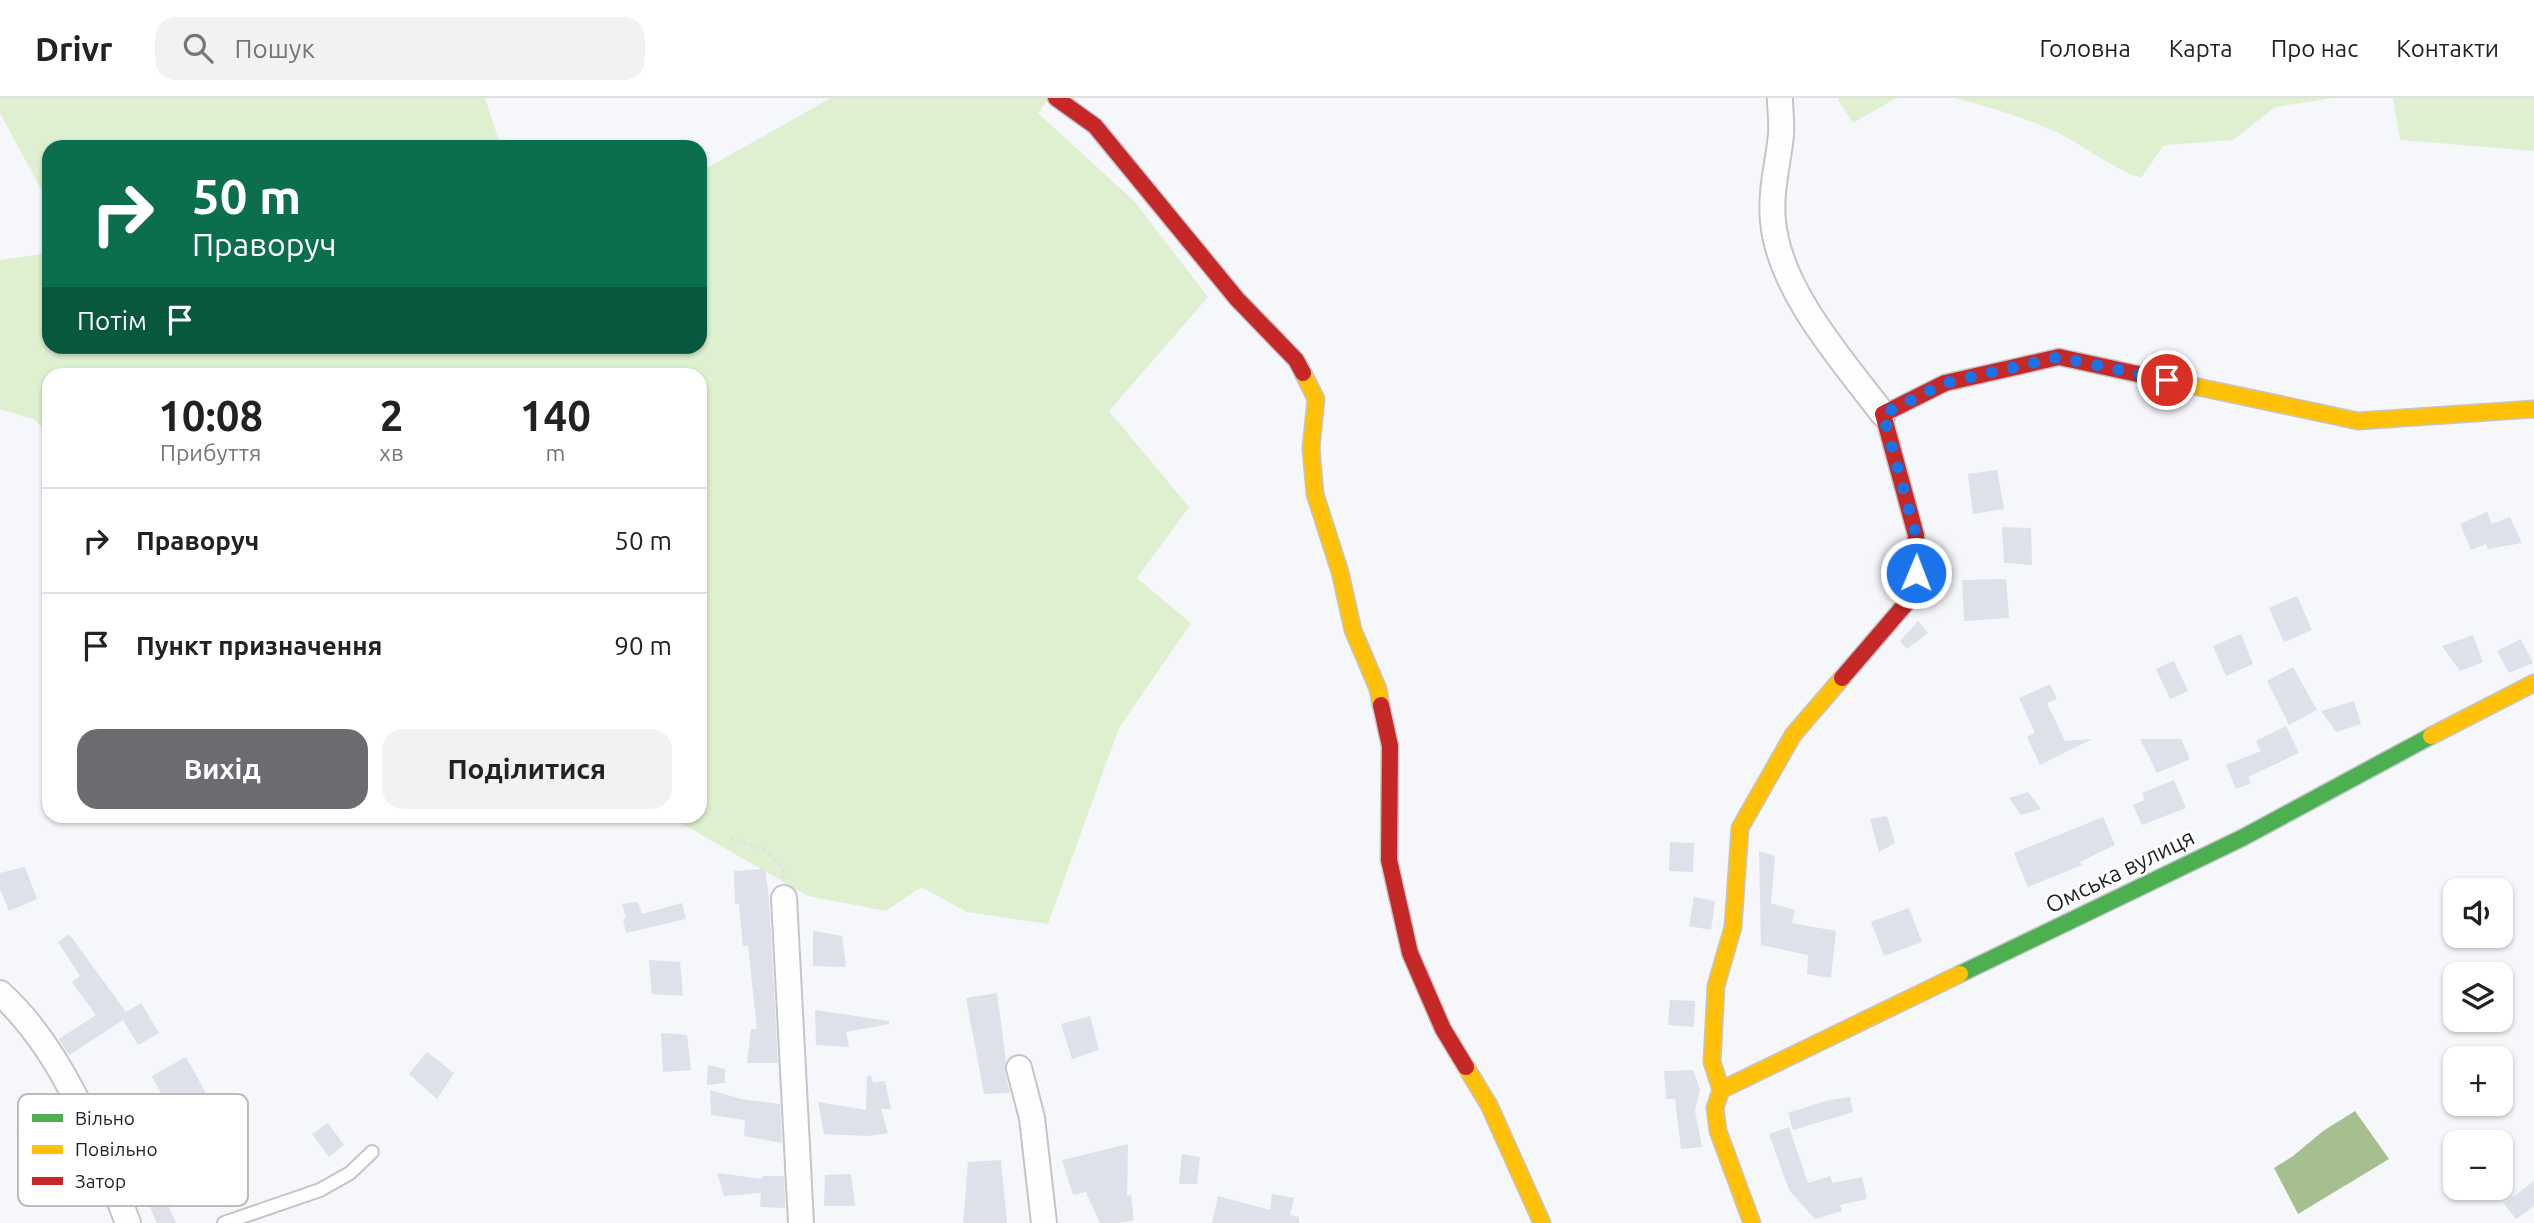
<!DOCTYPE html>
<html lang="uk">
<head>
<meta charset="utf-8">
<style>
	:root { --surface:#fff; --page:#f2f2f2; --text:#222; --muted:#767676; --line:#e0e0e0; --accent:#6a6c70 }
	body { margin:0; font-family:Ubuntu,sans-serif; background:var(--page); color:var(--text); height:100vh; display:flex; flex-direction:column; font-size:26px; white-space:nowrap }
	* { box-sizing:border-box; margin:0 }
	p { font-size:23px; color:var(--muted) }
	.icon { flex:none; width:38px; height:38px; fill:none; stroke:currentColor; stroke-width:2; stroke-linecap:round; stroke-linejoin:round }
	.map { position:relative; flex:1; overflow:hidden }
	.sheet { position:absolute; left:42px; top:270px; width:665px; height:455px; display:flex; flex-direction:column; background:var(--surface); border-radius:21px; box-shadow:0 2px 5px #0004 }
	.sheet>* { flex:none }
	.hud { position:absolute; left:42px; top:42px; width:665px; height:214px; border-radius:21px; box-shadow:0 2px 5px #0004; background:#0b6e4f; color:#fff; overflow:hidden }
	.controls { position:absolute; left:2443px; top:780px; display:grid; gap:14px }
	.controls a { display:grid; place-items:center; width:70px; height:70px; border-radius:14px; background:var(--surface); box-shadow:0 2px 5px #0004; font-size:35px }
	.pin { position:absolute; display:grid; place-items:center; width:60px; height:60px; color:#fff; margin:-30px; border:4px solid #fff; border-radius:50%; box-shadow:0 2px 7px #0007 }
	.me { position:absolute; width:77px; margin:-38px; rotate:1deg; stroke-linejoin:round; filter:drop-shadow(0 0 5px #0008) }
	.turn { display:flex; align-items:center; gap:24px; height:147px; padding:0 35px; font-size:32px }
	.turn .icon { width:91px; height:91px; stroke-width:2.5 }
	.turn b { display:block; font-size:49px; line-height:60px }
	.then { display:flex; align-items:center; height:66px; padding:0 35px; background:#0003; gap:14px; font-size:26px }
	.eta { display:flex; justify-content:space-evenly; align-items:center; height:119px; text-align:center }
	.eta b { font-size:42px; font-weight:600; line-height:49px }
	.button { display:flex; gap:14px; margin-top:auto; padding:14px 35px }
	.button a { flex:1; height:80px; border-radius:21px; background:var(--accent); color:#fff; font-size:28px; font-weight:600; line-height:80px; text-align:center }
	.button a+a { background:var(--page); color:var(--text) }
	ul { padding:0; list-style:none }
	li { display:flex; align-items:center; gap:21px; height:105px; padding:0 35px; border-top:2px solid var(--line) }
	li div { flex:1 }
	li b { display:block; font-size:26px }
	li em { font-style:normal }
	header { display:flex; align-items:center; gap:42px; box-sizing:border-box; height:98px; padding:0 35px; background:var(--surface); border-bottom:2px solid var(--line) }
	header strong { font-size:33px }
	nav { display:flex; gap:38px; margin-inline-start:auto; font-size:24px }
	.search { width:490px; height:63px; background:var(--page); display:flex; align-items:center; gap:18px; box-sizing:border-box; padding:0 24px; border-radius:21px; color:var(--muted); font-size:26px }
	.map>svg:first-child { display:block }
</style>
</head>
<body>
<header>
<strong>Drivr</strong>
<div class="search"><svg class="icon" aria-label="search" viewBox="0 0 24 24"><circle cx="10" cy="10" r="6"/><path d="M15 15l6 6"/></svg>Пошук</div>
<nav><a>Головна</a><a>Карта</a><a>Про нас</a><a>Контакти</a></nav>
</header>
<div class="map">
<svg width="2534" height="1125" viewBox="0 0 2534 1125">
	<rect width="100%" height="100%" fill="#f6f7fa"/>
	<!-- green -->
	<path fill="#def0d0" d="M0 0H485L501 49H49V106L0 15Z
		M831 0H1049L1038 15 1135 104 1208 199 1109 313 1189 409 1137 480 1191 525 1119 630 1048 826 967 814 921 789 886 813 808 798 669 718H700V276H49V334L33 321 0 311V162L49 155V248H700V74Z
		M1840 0H1896L1853 25 1838 2Z
		M1954 0H2333L2275 9 2233 42 2164 47 2141 80C2109 69 2084 47 2054 33 2023 19 1987 8 1954 0Z
		M2393 0H2534V53L2400 42Z"/>
	<!-- water -->
	<path fill="#a6bf91" d="M2355 1013 2389 1061 2298 1116 2274 1070 2293 1058 2323 1033Z"/>
	<!-- building -->
	<path fill="#dee0ea" d="M1997 372 2004 411 1973 416 1968 376Z
		M2487 414 2492 426 2510 419 2522 445 2488 451 2486 446 2471 452 2460 426Z
		M2002 429 2031 430 2032 467 2004 465Z
		M2006 481 2009 520 1964 523 1962 482Z
		M2297 498 2312 532 2284 544 2269 510Z
		M1918 523 1928 535 1907 551 1900 543Z
		M2241 536 2253 566 2226 578 2213 548Z
		M2473 537 2483 564 2460 573 2442 548Z
		M2521 541 2533 565 2509 575 2497 553Z
		M2174 563 2188 593 2170 601 2156 571Z
		M2293 569 2317 612 2289 627 2267 583Z
		M2050 586 2057 601 2047 605 2065 643 2092 641 2040 667 2027 639 2035 635 2019 600Z
		M2354 603 2361 626 2336 634 2321 613Z
		M2286 628 2299 655 2248 679 2251 685 2236 691 2226 667 2261 653 2256 643Z
		M2140 641H2181L2190 661 2157 675Z
		M2174 682 2186 710 2142 727 2133 707 2145 702 2142 695Z
		M2028 694 2041 711 2021 717 2009 700Z
		M1887 718 1895 745 1879 754 1870 721Z
		M2103 719 2115 747 2080 764 2082 767 2028 789 2014 755Z
		M1670 744 1694 745 1693 774 1669 773Z
		M1759 753 1775 758 1771 805 1795 812 1792 825 1836 833 1831 880 1807 876 1808 857 1761 847Z
		M25 769 37 801 9 813 0 791V775Z
		M765 771 769 799 778 965H747L751 931H757L748 848H743L739 806H735L734 773Z
		M1694 799 1715 803 1711 832 1689 828Z
		M638 804 642 816 682 805 686 821 626 835 623 821 626 820 622 806Z
		M1909 810 1922 844 1884 858 1871 824Z
		M813 833 842 838 846 869 813 868Z
		M69 836 126 914 141 905 159 935 138 947 123 922 69 957 59 941 96 917 72 884 80 878 58 844Z
		M649 862 680 864 683 898 652 896Z
		M997 895 1006 963 1005 974 1010 995 984 996 966 900Z
		M1670 902 1695 903 1694 929 1668 927Z
		M815 912 889 923V926L846 934 849 949 816 947Z
		M1090 918 1099 952 1072 961 1061 926Z
		M661 935 687 937 691 972 663 974Z
		M427 954 454 975 437 1001 409 976Z
		M186 959 208 999 173 1018 152 978Z
		M708 967 725 971V985L707 987Z
		M1693 972 1700 992 1695 1013 1702 1049 1681 1051 1675 1001H1666L1664 973Z
		M871 977 873 984 885 983 891 1011H881L888 1035 867 1038 824 1036 818 1004 866 1012 867 978Z
		M710 992 741 1001 780 1006 782 1045 744 1038 745 1022 711 1017Z
		M1850 999 1853 1014 1793 1032 1788 1015 1829 1002Z
		M43 1021 56 1050 29 1063 16 1033Z
		M328 1025 344 1047 329 1059 312 1036Z
		M1789 1029 1808 1085 1830 1078 1833 1085 1862 1079 1867 1101 1840 1107 1842 1113 1815 1121 1789 1092 1769 1036Z
		M1128 1046 1127 1098 1131 1097 1134 1122 1119 1125H1100L1086 1094 1073 1097 1062 1062Z
		M1182 1056 1200 1059 1197 1086H1179Z
		M1001 1062 1007 1125H963L968 1064Z
		M717 1075 762 1081V1078H784L785 1110 760 1109 761 1095 724 1098Z
		M851 1076 855 1108H824L825 1077Z
		M2534 1083V1108L2516 1121 2504 1106Z
		M161 1091 176 1125H157L145 1098Z
		M1272 1096 1294 1100 1290 1117 1299 1119V1125H1212L1218 1098 1270 1112Z"/>
	<g fill="none" stroke-linecap="round" stroke-linejoin="round">
		<!-- lane casing -->
		<g stroke="#c3c5c9" stroke-width="16">
			<path id="lane" d="M224 1125 320 1092 350 1075 372 1054"/>
		</g>
		<!-- street casing -->
		<g stroke="#c3c5c9" stroke-width="28">
			<path id="street" d="M1780 0C1780 12 1782 25 1781 37 1778 66 1770 94 1773 123 1779 192 1842 262 1883 316
				M784 800 801 1125
				M0 895C64 953 98 1046 128 1125
				M1019 970 1032 1020 1044 1125"/>
		</g>
		<!-- fast casing -->
		<g stroke="#c3c5c9" stroke-width="19">
			<path id="fast" d="M1960 876 2242 740 2431 638"/>
		</g>
		<!-- slow casing -->
		<g stroke="#c3c5c9" stroke-width="19">
			<path id="slow" d="M1303 275 1316 301 1311 350 1315 396 1340 474 1353 532 1378 591 1381 607
				M2175 284 2358 323 2534 311
				M2431 638 2534 585
				M1466 969 1489 1007 1542 1125
				M1721 992 1960 876
				M1752 1125 1718 1033 1715 1010 1721 992 1712 964 1716 888 1733 829 1740 730 1793 637 1842 580"/>
		</g>
		<!-- jam casing -->
		<g stroke="#c3c5c9" stroke-width="19">
			<path id="jam" d="M1056 0 1095 28 1237 201 1296 262 1303 275
				M1842 580 1915 495 1916 437 1883 316 1945 285 2059 259 2175 284
				M1381 607 1390 648 1389 762 1410 855 1443 931 1466 969"/>
		</g>
		<!-- path -->
		<path stroke="#e1e1e2" stroke-width="3.5" stroke-dasharray="3.5 3.5" stroke-linecap="butt" d="M730 740 765 752 782 768 783 780"/>
		<!-- lane -->
		<use href="#lane" stroke="#fefefe" stroke-width="12"/>
		<!-- street -->
		<use href="#street" stroke="#fefefe" stroke-width="24"/>
		<!-- fast -->
		<use href="#fast" stroke="#4caf50" stroke-width="16"/>
		<!-- slow -->
		<use href="#slow" stroke="#ffc107" stroke-width="16"/>
		<!-- jam -->
		<use href="#jam" stroke="#c62828" stroke-width="16"/>
	</g>
	<g fill="none" stroke-linecap="round" stroke-linejoin="round">
		<!-- route -->
		<path stroke="#1a73e8" stroke-width="12" stroke-dasharray="0 21.6" d="M1916 475V437L1883 316 1945 285 2059 259 2167 282"/>
	</g>
	<g text-anchor="middle" stroke-width="5" stroke-linejoin="round" paint-order="stroke">
		<!-- street labels -->
		<g font-size="23" fill="#1f2126" stroke="#fff">
			<text transform="translate(2120 773) rotate(-26)" y="8">Омська вулиця</text>
		</g>
	</g>
	<!-- legend -->
	<rect x="18" y="996" width="230" height="112" rx="10" fill="#fff" stroke="#bcbcbe" stroke-width="2"/>
	<rect x="32" y="1016" width="31" height="8" fill="#4caf50"/>
	<rect x="32" y="1047" width="31" height="9" fill="#ffc107"/>
	<rect x="32" y="1079" width="31" height="8" fill="#c62828"/>
	<g font-size="19" fill="#1f2126">
		<text x="75" y="1027">Вільно</text>
		<text x="75" y="1058">Повільно</text>
		<text x="75" y="1090">Затор</text>
	</g>
</svg>
<div class="controls">
<a><svg class="icon" aria-label="sound" viewBox="0 0 24 24"><path d="M4 9h4l5-4v14l-5-4H4zM17 9q2 3 0 6"/></svg></a>
<a><svg class="icon" aria-label="layers" viewBox="0 0 24 24"><path d="M12 4l9 5-9 5-9-5zM3 14l9 5 9-5"/></svg></a>
<a>+</a>
<a>−</a>
</div>
<div class="pin" style="left:2167px;top:282px;background:#d93025"><svg class="icon" aria-label="arrive" viewBox="0 0 24 24"><path d="M6 21V4h12l-3 4 3 4H6"/></svg></div>
<svg class="me" style="left:1916px;top:475px" viewBox="-20 -20 40 40"><circle r="17" fill="#1a73e8" stroke="#fff" stroke-width="3"/><path d="M0-11L8 9 0 5-8 9z" fill="#fff"/></svg>
<div class="hud">
<div class="turn"><svg class="icon" aria-label="right" viewBox="0 0 24 24"><path d="M7 20v-9h11M14 6l5 5-5 5"/></svg><div><b>50 m</b>Праворуч</div></div>
<div class="then">Потім<svg class="icon" aria-label="arrive" viewBox="0 0 24 24"><path d="M6 21V4h12l-3 4 3 4H6"/></svg></div>
</div>
<section class="sheet">
<div class="eta">
<div><b>10:08</b><p>Прибуття</p></div>
<div><b>2</b><p>хв</p></div>
<div><b>140</b><p>m</p></div>
</div>
<ul>
<li><svg class="icon" aria-label="right" viewBox="0 0 24 24"><path d="M7 20v-9h11M14 6l5 5-5 5"/></svg><div><b>Праворуч</b></div><em>50 m</em></li>
<li><svg class="icon" aria-label="arrive" viewBox="0 0 24 24"><path d="M6 21V4h12l-3 4 3 4H6"/></svg><div><b>Пункт призначення</b></div><em>90 m</em></li>
</ul>
<div class="button"><a>Вихід</a><a>Поділитися</a></div>
</section>
</div>
</body>
</html>
